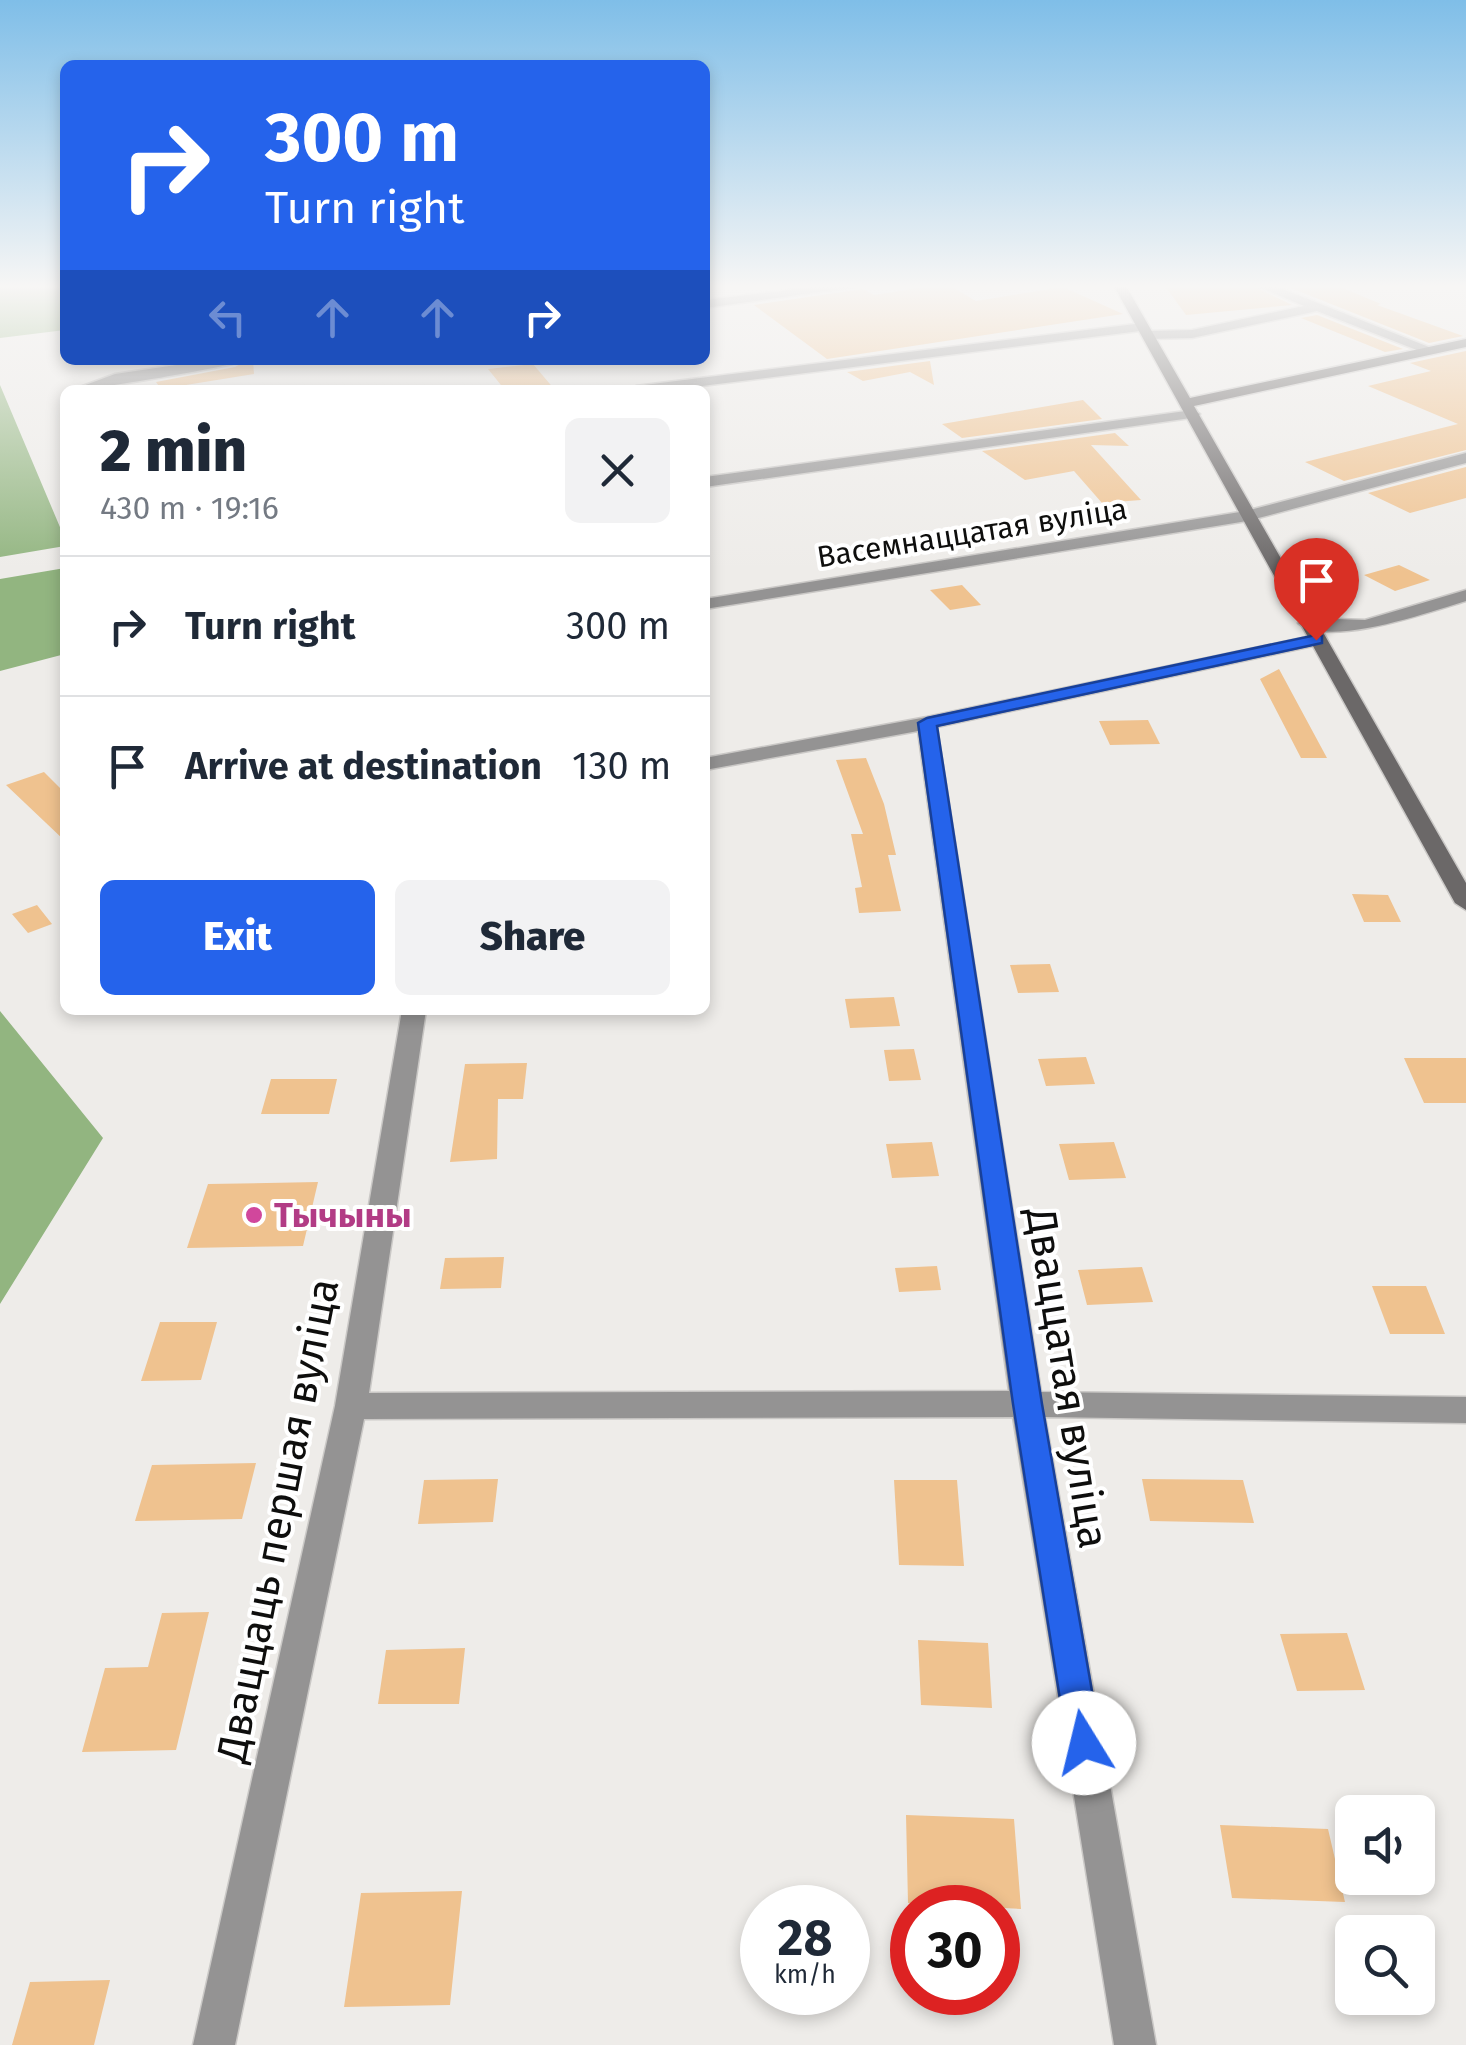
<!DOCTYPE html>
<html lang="en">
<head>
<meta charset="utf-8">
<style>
	:root { --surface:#fff; --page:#f2f2f3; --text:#1f2937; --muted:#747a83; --line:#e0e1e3; --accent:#2563eb }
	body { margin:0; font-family:"Fira Sans",sans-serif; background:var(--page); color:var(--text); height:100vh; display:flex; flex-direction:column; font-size:38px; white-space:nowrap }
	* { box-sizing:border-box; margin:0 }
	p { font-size:32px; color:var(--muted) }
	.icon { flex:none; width:55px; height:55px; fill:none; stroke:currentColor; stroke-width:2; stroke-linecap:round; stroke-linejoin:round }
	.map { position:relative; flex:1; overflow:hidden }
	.drawer { position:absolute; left:60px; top:385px; width:650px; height:630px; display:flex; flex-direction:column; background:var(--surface); border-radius:15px; box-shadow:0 5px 15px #0003 }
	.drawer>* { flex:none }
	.hud { position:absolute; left:60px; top:60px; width:650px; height:305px; border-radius:15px; box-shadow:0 5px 15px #0003; background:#2563eb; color:#fff; overflow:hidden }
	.buttons { position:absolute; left:1335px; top:1795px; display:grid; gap:20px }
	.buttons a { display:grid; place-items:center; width:100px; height:100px; border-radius:15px; background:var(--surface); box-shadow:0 5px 15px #0003; font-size:50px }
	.speed { position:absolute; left:740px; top:1885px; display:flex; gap:20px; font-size:50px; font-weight:700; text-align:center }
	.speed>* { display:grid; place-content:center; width:130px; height:130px; border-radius:50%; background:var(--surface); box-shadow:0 5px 15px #0003; line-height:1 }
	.speed small { font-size:25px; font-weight:400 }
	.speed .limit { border:15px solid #d22; background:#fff; color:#111 }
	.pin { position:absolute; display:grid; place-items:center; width:85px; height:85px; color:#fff; margin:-102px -42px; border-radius:50% 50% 50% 0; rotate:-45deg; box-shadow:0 0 10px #0007 }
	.pin .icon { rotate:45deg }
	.me { position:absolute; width:110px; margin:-55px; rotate:351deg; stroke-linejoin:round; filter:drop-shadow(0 0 8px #0008) }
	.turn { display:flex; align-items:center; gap:35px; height:210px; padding:0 40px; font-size:45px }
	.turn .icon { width:130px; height:130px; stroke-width:2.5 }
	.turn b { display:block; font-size:70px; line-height:85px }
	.lanes { display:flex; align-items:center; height:95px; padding:0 40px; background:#0003; justify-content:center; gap:50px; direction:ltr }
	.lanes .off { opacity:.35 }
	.round { display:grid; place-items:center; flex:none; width:105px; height:105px; border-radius:15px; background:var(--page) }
	.overview { display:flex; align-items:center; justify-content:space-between; height:170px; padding:0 40px }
	h1 { font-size:60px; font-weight:800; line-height:75px }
	.cta { display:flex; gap:20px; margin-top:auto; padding:20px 40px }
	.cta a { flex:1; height:115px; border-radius:15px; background:var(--accent); color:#fff; font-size:40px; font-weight:800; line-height:115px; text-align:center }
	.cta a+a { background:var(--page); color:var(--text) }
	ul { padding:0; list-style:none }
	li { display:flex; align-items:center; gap:30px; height:140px; padding:0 40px; border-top:2px solid var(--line) }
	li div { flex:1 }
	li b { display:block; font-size:38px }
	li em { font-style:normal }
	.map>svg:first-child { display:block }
</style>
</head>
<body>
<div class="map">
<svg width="1466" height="2045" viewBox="0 0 1466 2045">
	<rect width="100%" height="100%" fill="#eeece9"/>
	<!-- forest -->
	<path fill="#92b580" d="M0 286H65V330L0 338Z
		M0 385 65 539V546L0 557Z
		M65 568V654L0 671V579Z
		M0 1011 103 1138 0 1304Z"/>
	<!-- building -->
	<path fill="#efc28f" d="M931 286H950L976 301 1063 287 1123 314 827 359 754 305 863 289 874 295Z
		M1165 286H1253L1292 305 1186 315Z
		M1286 286H1338L1381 304 1377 305 1463 336 1429 343Z
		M1317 315 1403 349 1385 352 1301 318Z
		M1466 351V450L1344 481 1305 462 1458 424 1368 386 1431 371 1410 363Z
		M248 360H253L254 374 161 389 156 382 235 367Z
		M930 361 934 385 910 372 863 381 847 372Z
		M533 364 555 390H505L488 369Z
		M1083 400 1102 419 962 438 942 424Z
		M1115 433 1129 446 1091 445 1141 500 1102 503 1074 471 1025 480 982 451Z
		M1466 467V498L1410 513 1368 493Z
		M1399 565 1430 580 1395 591 1364 575Z
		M962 585 981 605 950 610 930 590Z
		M1279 669 1327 758H1301L1260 679Z
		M1148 720 1160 744 1110 745 1099 721Z
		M866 758 884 804 896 855H888L901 911 859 913 855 888 862 887 851 834H863L836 760Z
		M44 772 65 793V841L6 785Z
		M1352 894 1388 895 1401 922H1364Z
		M37 905 52 924 28 933 12 914Z
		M1050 964 1059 992 1018 993 1010 965Z
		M894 997 900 1026 850 1028 845 999Z
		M914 1049 921 1080 889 1081 884 1050Z
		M1086 1057 1095 1084 1046 1086 1038 1059Z
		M1404 1058H1466V1103H1424Z
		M527 1063 523 1099H498L497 1159 450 1162 465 1064Z
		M271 1079H337L329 1114H261Z
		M932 1142 939 1176 892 1178 886 1144Z
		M1114 1142 1126 1178 1069 1180 1059 1144Z
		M318 1182 303 1246 187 1248 208 1184Z
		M504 1257 501 1288 440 1289 445 1258Z
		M937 1266 941 1290 899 1292 895 1268Z
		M1142 1267 1153 1302 1087 1305 1078 1270Z
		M1372 1286H1426L1445 1334H1390Z
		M160 1322H217L201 1380 141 1381Z
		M256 1463 242 1519 135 1521 152 1465Z
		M498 1479 493 1522 418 1524 424 1480Z
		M1142 1479 1243 1480 1254 1523 1150 1521Z
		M894 1480H957L964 1566 899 1565Z
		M209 1612 176 1750 82 1752 105 1668 148 1667 162 1613Z
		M1347 1633 1365 1690 1297 1691 1280 1634Z
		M918 1640 988 1643 992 1708 921 1705Z
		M465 1648 459 1704H378L386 1650Z
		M906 1815 1014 1819 1021 1909 908 1903Z
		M1220 1825 1328 1829 1345 1902 1232 1898Z
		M462 1891 450 2005 344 2007 361 1893Z
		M110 1980 94 2045H12L30 1982Z"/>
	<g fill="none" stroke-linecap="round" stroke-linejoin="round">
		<!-- street casing -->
		<g stroke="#cac8c6" stroke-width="3">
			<path id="street" d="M822 286H861L705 308V300Z
				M1257 286H1275L1439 351 1427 354 1317 311 1192 338 1148 339 1142 335 1148 331 1192 330 1304 306Z
				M1143 323 1149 327 1148 330 670 390H629L636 386Z
				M210 360H244C233 367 90 390 72 390L115 374Z
				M1193 410 1200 414 1198 417 705 487V477Z
				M1466 453V463L1247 521 705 609V599L1246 511Z
				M1466 590V601C1429 612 1330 648 1298 623L1307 618 1365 620Z
				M1316 635 1322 636V644L937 727 1041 1392 1466 1397V1423L1045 1417 1156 2045H1114L1013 1417 364 1419 235 2045H193L335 1406 402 1010H426L369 1393 1009 1391 918 731 705 770V758L927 717Z"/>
		</g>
		<!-- secondary casing -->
		<g stroke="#cac8c6" stroke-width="3">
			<path id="secondary" d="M1114 286H1126L1190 398 1466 339V347L1194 406 1466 883V910L1455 903Z"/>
		</g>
		<!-- street -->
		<use href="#street" fill="#949393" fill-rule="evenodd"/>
		<!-- secondary -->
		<use href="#secondary" fill="#6b6868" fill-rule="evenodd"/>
	</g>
	<!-- sky -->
	<linearGradient id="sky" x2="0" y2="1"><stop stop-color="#7fbee8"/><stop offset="0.5" stop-color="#f7f6f5"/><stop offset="1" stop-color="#f7f6f5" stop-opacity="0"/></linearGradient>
	<rect width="1466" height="573" fill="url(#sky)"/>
	<!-- route -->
	<path fill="#2563eb" stroke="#184099" stroke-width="2.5" d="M1316 635 1322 636V643L937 726 1042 1404 1101 1743 1096 1755 1084 1759 1072 1755 1067 1743 1013 1404 918 723 927 718Z"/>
	<!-- markers -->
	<circle fill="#d1479c" stroke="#fff" stroke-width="4" cx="254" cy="1215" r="10"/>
	<g text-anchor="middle" stroke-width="8" stroke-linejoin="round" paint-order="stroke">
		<!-- far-street labels -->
		<g font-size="30" fill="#0e0e0d" stroke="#fff">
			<text transform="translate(972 533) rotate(-9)" y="10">Васемнаццатая вуліца</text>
		</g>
		<!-- hotel labels -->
		<g font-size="35" font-weight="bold" fill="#b23c85" stroke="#fff" text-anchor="start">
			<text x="274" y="1227">Тычыны</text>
		</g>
		<!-- near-street labels -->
		<g font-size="42" fill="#0e0e0d" stroke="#fff">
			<text transform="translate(1068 1378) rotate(81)" y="15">Дваццатая вуліца</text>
			<text transform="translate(277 1520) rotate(-79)" y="15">Дваццаць першая вуліца</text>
		</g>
	</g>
</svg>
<div class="buttons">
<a><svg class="icon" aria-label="sound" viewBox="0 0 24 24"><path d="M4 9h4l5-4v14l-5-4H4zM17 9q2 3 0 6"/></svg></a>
<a><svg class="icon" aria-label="search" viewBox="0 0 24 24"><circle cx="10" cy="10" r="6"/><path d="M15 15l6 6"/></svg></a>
</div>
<div class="speed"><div>28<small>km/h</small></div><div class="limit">30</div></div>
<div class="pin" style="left:1316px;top:640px;background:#d93025"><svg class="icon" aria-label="arrive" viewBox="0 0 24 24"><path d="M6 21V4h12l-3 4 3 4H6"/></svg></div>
<svg class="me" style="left:1084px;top:1743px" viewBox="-20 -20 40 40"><circle r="19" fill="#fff"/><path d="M0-13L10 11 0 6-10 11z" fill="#2563eb"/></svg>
<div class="hud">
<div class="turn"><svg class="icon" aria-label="right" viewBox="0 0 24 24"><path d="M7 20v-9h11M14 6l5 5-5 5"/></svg><div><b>300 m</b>Turn right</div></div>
<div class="lanes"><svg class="icon off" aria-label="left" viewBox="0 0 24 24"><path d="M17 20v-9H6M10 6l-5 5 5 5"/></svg><svg class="icon off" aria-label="ahead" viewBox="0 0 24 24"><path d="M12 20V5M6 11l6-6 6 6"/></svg><svg class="icon off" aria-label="ahead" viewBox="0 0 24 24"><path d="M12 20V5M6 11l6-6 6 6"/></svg><svg class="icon" aria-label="right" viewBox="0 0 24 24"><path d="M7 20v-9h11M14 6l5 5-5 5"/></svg></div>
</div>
<section class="drawer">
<div class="overview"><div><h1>2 min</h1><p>430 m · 19:16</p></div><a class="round"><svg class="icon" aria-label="close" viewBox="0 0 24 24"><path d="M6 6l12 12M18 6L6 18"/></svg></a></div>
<ul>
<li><svg class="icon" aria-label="right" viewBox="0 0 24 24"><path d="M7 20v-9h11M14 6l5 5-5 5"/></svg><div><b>Turn right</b></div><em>300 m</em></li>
<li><svg class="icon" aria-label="arrive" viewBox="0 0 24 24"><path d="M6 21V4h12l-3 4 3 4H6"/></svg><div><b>Arrive at destination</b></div><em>130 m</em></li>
</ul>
<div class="cta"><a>Exit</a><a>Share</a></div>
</section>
</div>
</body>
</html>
